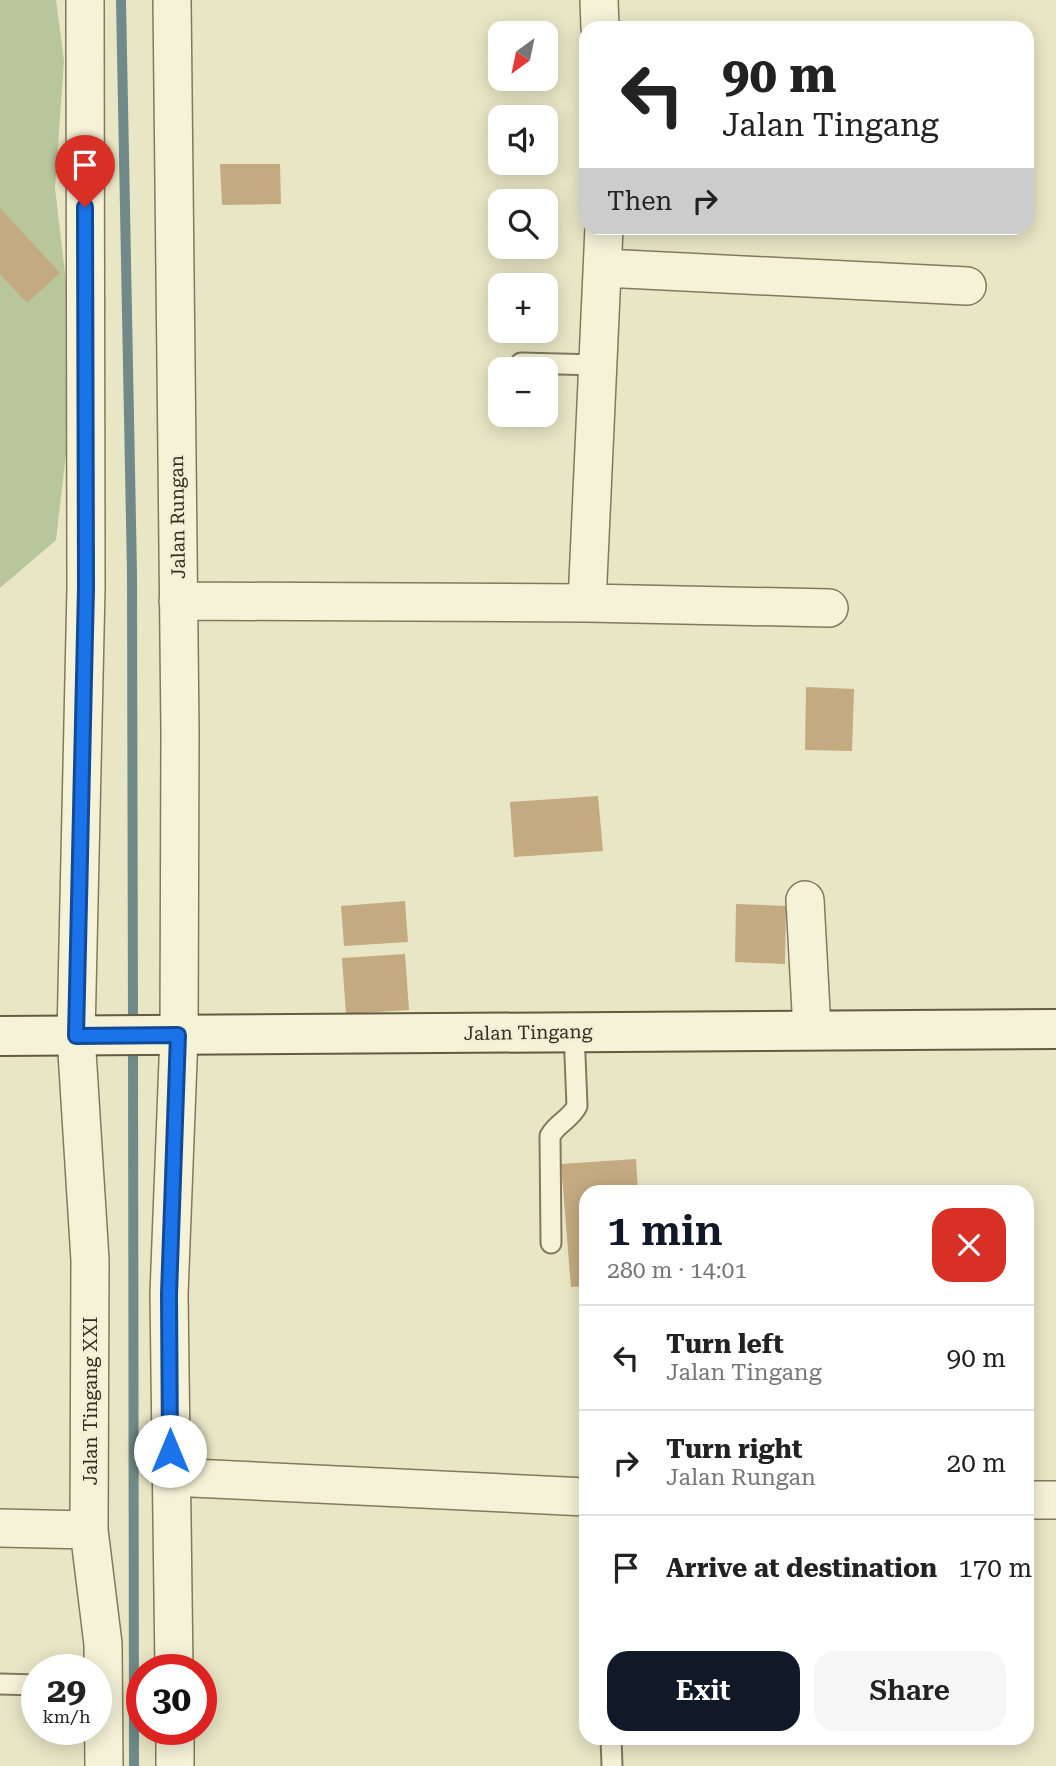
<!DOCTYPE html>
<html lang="en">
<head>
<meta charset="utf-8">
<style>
	:root { --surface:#fff; --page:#f6f6f6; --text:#222; --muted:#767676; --line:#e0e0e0; --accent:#111827 }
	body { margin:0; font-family:"Roboto Serif",serif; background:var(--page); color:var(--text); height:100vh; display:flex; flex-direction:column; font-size:26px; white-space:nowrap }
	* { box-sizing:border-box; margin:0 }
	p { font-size:23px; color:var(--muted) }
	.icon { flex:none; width:38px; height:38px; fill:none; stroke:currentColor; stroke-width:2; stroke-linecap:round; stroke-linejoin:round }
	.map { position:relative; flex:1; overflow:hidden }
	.sheet { position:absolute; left:579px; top:1185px; width:455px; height:560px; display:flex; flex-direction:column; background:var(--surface); border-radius:21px; box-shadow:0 4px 18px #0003 }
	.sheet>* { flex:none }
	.hud { position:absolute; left:579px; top:21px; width:455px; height:214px; border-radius:21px; box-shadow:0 4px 18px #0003; background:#fff; color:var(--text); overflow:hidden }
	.needle { width:46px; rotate:213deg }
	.fabs { position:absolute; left:488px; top:21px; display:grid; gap:14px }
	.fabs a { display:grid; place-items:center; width:70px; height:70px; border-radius:14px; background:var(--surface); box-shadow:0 4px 18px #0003; font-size:35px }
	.speed { position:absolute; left:21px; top:1654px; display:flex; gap:14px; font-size:35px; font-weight:700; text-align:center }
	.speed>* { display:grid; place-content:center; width:91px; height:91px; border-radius:50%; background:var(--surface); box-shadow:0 4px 18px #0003; line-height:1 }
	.speed small { font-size:18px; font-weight:400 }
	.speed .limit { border:10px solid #d22; background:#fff; color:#111 }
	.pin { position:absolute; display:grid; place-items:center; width:60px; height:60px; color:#fff; margin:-72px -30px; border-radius:50% 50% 50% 0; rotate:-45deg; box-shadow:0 0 7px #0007 }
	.pin .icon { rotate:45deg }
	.me { position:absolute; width:77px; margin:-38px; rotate:0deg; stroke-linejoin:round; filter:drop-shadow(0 0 5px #0008) }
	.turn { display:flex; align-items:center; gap:24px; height:147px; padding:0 28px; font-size:32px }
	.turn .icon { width:91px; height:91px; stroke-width:2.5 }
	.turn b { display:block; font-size:49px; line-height:60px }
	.then { display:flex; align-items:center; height:66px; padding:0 28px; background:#0003; gap:14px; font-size:26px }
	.round { display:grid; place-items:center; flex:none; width:74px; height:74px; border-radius:21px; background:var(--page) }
	.overview { display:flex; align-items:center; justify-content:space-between; height:119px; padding:0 28px }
	h1 { font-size:42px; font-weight:600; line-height:52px; color:var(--accent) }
	.cta { display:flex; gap:14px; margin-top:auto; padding:14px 28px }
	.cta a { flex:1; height:80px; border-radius:21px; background:var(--accent); color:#fff; font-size:28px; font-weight:600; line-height:80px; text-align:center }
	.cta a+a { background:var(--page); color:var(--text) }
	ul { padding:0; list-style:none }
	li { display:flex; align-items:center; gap:21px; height:105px; padding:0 28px; border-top:2px solid var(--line) }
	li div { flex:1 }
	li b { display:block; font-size:26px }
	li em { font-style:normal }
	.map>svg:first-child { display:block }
</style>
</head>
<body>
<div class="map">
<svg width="1056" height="1766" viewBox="0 0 1056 1766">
	<rect width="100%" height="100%" fill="#e9e6c6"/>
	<!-- green -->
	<path fill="#b8c69b" d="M0 0H56L64 61 55 188 76 367 56 540 0 588Z"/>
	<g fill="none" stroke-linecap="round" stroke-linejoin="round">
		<!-- stream -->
		<path stroke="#6f8a89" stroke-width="10" d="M121 0 132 574 133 1027
			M133 1042 134 1766"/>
	</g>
	<!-- building -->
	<path fill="#c3aa81" d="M220 164H280L281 204 222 205Z
		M0 208 60 273 27 303 0 274Z
		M806 687 854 689 852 751 805 750Z
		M598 796 603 851 514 857 510 802Z
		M405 901 408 942 344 946 341 906Z
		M736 904 786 906 785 964 735 962Z
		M405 954 409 1010 346 1014 342 958Z
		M636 1159 638 1192H586V1286L571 1287 561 1164Z"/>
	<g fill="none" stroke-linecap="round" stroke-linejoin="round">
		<!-- service casing -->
		<g stroke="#82795e" stroke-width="23">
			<path id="service" d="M521 363 597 365
				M551 1243 550 1136C557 1123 571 1119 577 1106L574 1031
				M0 1684 37 1685
				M611 1738 612 1766"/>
		</g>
		<!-- minor casing -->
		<g stroke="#82795e" stroke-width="40">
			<path id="minor" d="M85 0 86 588 76 1036 90 1260 89 1530 103 1644 104 1766
				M172 0 180 731 179 1035 169 1294 174 1670
				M599 0 600 28
				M604 268 967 286
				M178 601 587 603 829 608
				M587 603 604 228
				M805 900 812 1030
				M171 1477 586 1497
				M1027 1500H1056
				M0 1528 89 1530
				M175 1729V1766"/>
		</g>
		<!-- secondary casing -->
		<g stroke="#645a41" stroke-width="42">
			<path id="secondary" d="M0 1036 1056 1029"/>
		</g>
		<!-- service -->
		<use href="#service" stroke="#f5f2d8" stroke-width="19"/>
		<!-- minor -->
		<use href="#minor" stroke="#f5f2d8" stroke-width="37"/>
		<!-- secondary -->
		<use href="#secondary" stroke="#f5f2d8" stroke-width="38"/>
	</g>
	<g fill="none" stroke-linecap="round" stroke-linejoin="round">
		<!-- route casing -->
		<g stroke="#114b97" stroke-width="18">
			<path id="route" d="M85 207 86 588 76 1036 178 1035 169 1294 170 1451"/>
		</g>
		<!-- route -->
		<use href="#route" stroke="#1a73e8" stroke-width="12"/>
	</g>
	<g text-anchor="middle" stroke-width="5" stroke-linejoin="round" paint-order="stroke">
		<!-- street labels -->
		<g font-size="19" fill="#342e20" stroke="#f1efd5">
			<text transform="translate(177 517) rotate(-91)" y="7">Jalan Rungan</text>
			<text transform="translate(528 1032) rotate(-1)" y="7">Jalan Tingang</text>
			<text transform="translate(90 1401) rotate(-90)" y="7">Jalan Tingang XXI</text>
		</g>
	</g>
</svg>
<div class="fabs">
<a><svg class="needle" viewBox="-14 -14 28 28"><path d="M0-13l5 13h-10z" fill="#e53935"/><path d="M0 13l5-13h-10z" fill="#767676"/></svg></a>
<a><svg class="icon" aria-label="sound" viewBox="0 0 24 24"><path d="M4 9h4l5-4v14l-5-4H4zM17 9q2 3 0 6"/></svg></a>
<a><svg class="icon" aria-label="search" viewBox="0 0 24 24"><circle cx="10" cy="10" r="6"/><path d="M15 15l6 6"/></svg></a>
<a>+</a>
<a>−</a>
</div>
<div class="speed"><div>29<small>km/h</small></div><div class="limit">30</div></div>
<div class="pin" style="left:85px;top:207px;background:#d93025"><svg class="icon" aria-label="arrive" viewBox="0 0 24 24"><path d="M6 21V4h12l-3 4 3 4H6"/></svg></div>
<svg class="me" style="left:170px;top:1451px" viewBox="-20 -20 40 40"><circle r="19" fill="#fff"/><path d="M0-13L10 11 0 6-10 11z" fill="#1a73e8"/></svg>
<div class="hud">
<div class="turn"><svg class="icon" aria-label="left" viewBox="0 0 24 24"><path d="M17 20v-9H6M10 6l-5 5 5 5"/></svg><div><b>90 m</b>Jalan Tingang</div></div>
<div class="then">Then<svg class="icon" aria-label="right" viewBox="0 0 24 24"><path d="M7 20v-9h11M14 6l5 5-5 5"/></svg></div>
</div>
<section class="sheet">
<div class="overview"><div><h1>1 min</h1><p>280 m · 14:01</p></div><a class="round" style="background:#d93025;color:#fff"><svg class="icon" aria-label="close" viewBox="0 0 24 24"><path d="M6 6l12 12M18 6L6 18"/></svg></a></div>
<ul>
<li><svg class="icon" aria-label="left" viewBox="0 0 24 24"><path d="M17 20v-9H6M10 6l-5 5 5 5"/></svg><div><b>Turn left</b><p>Jalan Tingang</p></div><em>90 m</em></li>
<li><svg class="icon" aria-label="right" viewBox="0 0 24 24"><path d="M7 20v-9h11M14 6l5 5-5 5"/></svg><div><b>Turn right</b><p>Jalan Rungan</p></div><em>20 m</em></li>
<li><svg class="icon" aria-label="arrive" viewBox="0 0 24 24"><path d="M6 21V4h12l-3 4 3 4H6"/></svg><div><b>Arrive at destination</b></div><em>170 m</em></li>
</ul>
<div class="cta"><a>Exit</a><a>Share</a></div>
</section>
</div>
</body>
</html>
